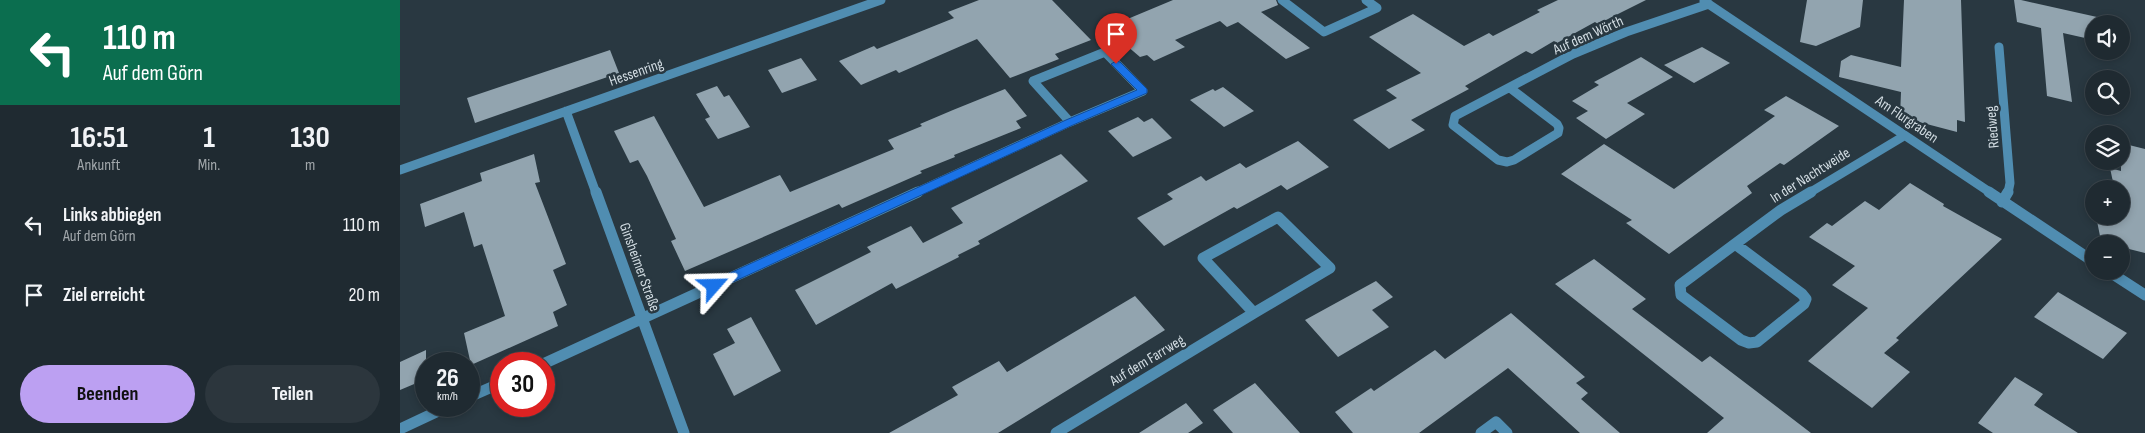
<!DOCTYPE html>
<html lang="de">
<head>
<meta charset="utf-8">
<style>
	:root { --surface:#1f2a31; --page:#2c363d; --text:#f1f3f6; --muted:#a1a7ab; --line:#3c464d; --accent:#bca0f2 }
	body { margin:0; font-family:"Sofia Sans Condensed",sans-serif; background:var(--page); color:var(--text); height:100vh; display:flex; flex-direction:column; font-size:19px; white-space:nowrap }
	* { box-sizing:border-box; margin:0 }
	p { font-size:16px; color:var(--muted) }
	.icon { flex:none; width:28px; height:28px; fill:none; stroke:currentColor; stroke-width:2; stroke-linecap:round; stroke-linejoin:round }
	.map { position:relative; flex:1; overflow:hidden }
	.drawer { display:flex; flex-direction:column; background:var(--surface); width:400px }
	.drawer>* { flex:none }
	.banner { background:#0b6e4f; color:#fff; overflow:hidden }
	.buttons { position:absolute; left:1685px; top:15px; display:grid; gap:10px }
	.buttons a { display:grid; place-items:center; width:45px; height:45px; border-radius:50%; background:var(--surface); box-shadow:0 2px 8px #0003,0 0 0 1px var(--line); font-size:25px }
	.speed { position:absolute; left:15px; top:352px; display:flex; gap:10px; font-size:25px; font-weight:700; text-align:center }
	.speed>* { display:grid; place-content:center; width:65px; height:65px; border-radius:50%; background:var(--surface); box-shadow:0 2px 8px #0003,0 0 0 1px var(--line); line-height:1 }
	.speed small { font-size:12px; font-weight:400 }
	.speed .limit { border:8px solid #d22; background:#fff; color:#111 }
	.pin { position:absolute; display:grid; place-items:center; width:42px; height:42px; color:#fff; margin:-51px -21px; border-radius:50% 50% 50% 0; rotate:-45deg; box-shadow:0 0 5px #0007 }
	.pin .icon { rotate:45deg }
	.me { position:absolute; width:55px; margin:-28px; rotate:65deg; stroke-linejoin:round; filter:drop-shadow(0 0 4px #0008) }
	.turn { display:flex; align-items:center; gap:18px; height:105px; padding:0 20px; font-size:22px }
	.turn .icon { width:65px; height:65px; stroke-width:2.5 }
	.turn b { display:block; font-size:35px; line-height:42px }
	.eta { display:flex; justify-content:space-evenly; align-items:center; height:85px; text-align:center }
	.eta b { font-size:30px; font-weight:700; line-height:35px }
	.cta { display:flex; gap:10px; margin-top:auto; padding:10px 20px }
	.cta a { flex:1; height:58px; border-radius:30px; background:var(--accent); color:#111; font-size:20px; font-weight:700; line-height:58px; text-align:center }
	.cta a+a { background:var(--page); color:var(--text) }
	ul { padding:0; list-style:none }
	li { display:flex; align-items:center; gap:15px; height:70px; padding:0 20px }
	li div { flex:1 }
	li b { display:block; font-size:19px }
	li em { font-style:normal }
	main { display:flex; flex:1; min-height:0 }
	.map>svg:first-child { display:block }
</style>
</head>
<body>
<main>
<section class="drawer">
<div class="banner">
<div class="turn"><svg class="icon" aria-label="left" viewBox="0 0 24 24"><path d="M17 20v-9H6M10 6l-5 5 5 5"/></svg><div><b>110 m</b>Auf dem Görn</div></div>
</div>
<div class="eta">
<div><b>16:51</b><p>Ankunft</p></div>
<div><b>1</b><p>Min.</p></div>
<div><b>130</b><p>m</p></div>
</div>
<ul>
<li><svg class="icon" aria-label="left" viewBox="0 0 24 24"><path d="M17 20v-9H6M10 6l-5 5 5 5"/></svg><div><b>Links abbiegen</b><p>Auf dem Görn</p></div><em>110 m</em></li>
<li><svg class="icon" aria-label="arrive" viewBox="0 0 24 24"><path d="M6 21V4h12l-3 4 3 4H6"/></svg><div><b>Ziel erreicht</b></div><em>20 m</em></li>
</ul>
<div class="cta"><a>Beenden</a><a>Teilen</a></div>
</section>
<div class="map">
<svg width="1745" height="433" viewBox="0 0 1745 433">
	<rect width="100%" height="100%" fill="#293841"/>
	<!-- building -->
	<path fill="#92a4af" d="M579 0H652L691 40 655 54 659 59 610 78 577 39 499 73 496 70 461 85 439 61 474 46 477 49 554 18 548 12Z
		M773 0H876L878 5 861 12 910 48 886 59 838 22 827 27 820 21 775 40 785 47 754 61 747 55 740 57 706 28Z
		M1158 0H1246L1198 24 1195 22 1157 43 1154 41 1132 54 1126 51 1065 86 1069 89 1011 120 1025 130 989 149 953 120 997 98 986 90 1021 73 969 37 1013 14 1064 46 1089 33 1093 36 1140 12 1137 10Z
		M1407 0H1463L1460 27 1416 46 1400 42Z
		M1504 0H1561L1565 122 1557 120V132L1500 117 1501 92 1439 77 1441 61 1451 55 1501 67Z
		M1614 0H1621L1706 19 1707 24H1694V40L1663 33 1672 102 1647 96 1641 28 1617 22Z
		M1302 47 1330 63 1294 83 1264 65Z
		M210 50 219 73 75 123 67 98Z
		M1241 57 1273 77 1227 103 1245 114 1206 139 1176 118 1188 111 1172 101 1199 85 1194 82Z
		M401 58 417 80 382 93 368 70Z
		M317 86 324 97 329 95 350 127 318 139 305 119 310 117 296 94Z
		M823 87 854 111 824 127 790 100 813 89 815 91Z
		M605 89 627 116 616 121 621 128 554 155 555 157 520 171 522 173 442 208 439 204 285 271 271 241 276 239 247 176 238 160 230 163 214 131 254 116 304 207 380 175 390 192 494 149 488 140 522 126 520 124 553 110Z
		M1386 96 1439 126 1384 165 1380 163 1347 186 1352 193 1269 254 1226 223 1232 220 1161 174 1204 144 1274 189 1375 116 1364 110Z
		M738 117 744 122 752 118 772 138 733 157 708 131Z
		M898 141 929 167 887 190 881 185 837 209 834 207 764 246 737 218 773 199 767 194 801 176 806 181 840 163 846 168Z
		M1721 143 1745 149V253L1721 247V244L1701 241 1696 216H1721V189H1709L1708 180 1713 182 1710 168 1721 171Z
		M134 154 140 182 135 183 166 264 153 270 167 305 153 312 158 326 71 365 64 333 105 316 82 244 74 247 64 212 25 227 20 204 82 181 80 173Z
		M661 154 688 181 578 241 580 244 558 255 559 257 496 289 492 283 416 325 395 290 471 252 467 247 511 226 523 243 563 223 551 208Z
		M1510 183 1544 204 1543 206 1602 239 1496 338 1499 340 1484 353 1510 372 1472 408 1408 361 1468 308 1432 285 1455 266 1409 237 1427 223 1432 226 1465 201 1479 210Z
		M1194 259 1246 299 1232 309 1302 362 1310 356 1411 433H1307L1324 418 1155 284Z
		M976 281 993 297 972 310 989 327 938 357 905 320Z
		M1658 292 1727 333 1703 359 1634 317Z
		M735 296 765 330 598 433H489L558 395 552 387 599 361 607 372Z
		M1111 313 1185 377 1176 383 1188 393 1181 399 1220 433H1180L1108 368 1019 433H953L935 412 971 388 974 391 1035 350 1045 359Z
		M351 317 381 371 334 396 313 354 335 343 327 329Z
		M26 350V379L0 390V362Z
		M1615 377 1643 394 1634 405 1678 433H1593L1578 423Z
		M855 383 900 433H833L813 410Z
		M786 403 803 423 788 433H739Z"/>
	<g fill="none" stroke-linecap="round" stroke-linejoin="round">
		<!-- street-far1 -->
		<path stroke="#508db1" stroke-width="9" d="M882 0 924 32 977 8 966 0
			M1304 1 1591 193
			M1599 47 1610 183 1608 193
			M705 52 743 91 670 122 633 81Z
			M1110 88 1157 124 1159 128 1158 133 1114 160 1107 162 1098 160 1053 125 1055 116 1173 54 1226 32 1309 4
			M166 111 196 193
			M0 170 481 0
			M515 193 670 122
			M1409 193 1504 136"/>
		<!-- street -->
		<path stroke="#508db1" stroke-width="11" d="M196 192 284 433
			M1589 192 1694 262
			M1602 202 1608 192
			M878 217 930 268 854 313 803 258Z
			M1335 244 1402 294 1406 299 1404 304 1357 342 1349 343 1341 340 1281 295 1280 285Z
			M1335 244 1381 210 1411 192
			M1708 271 1745 295
			M143 364 518 192
			M69 397 101 383
			M0 429 49 406
			M656 433 854 313
			M1081 433 1096 422 1107 433"/>
	</g>
	<!-- route -->
	<path fill="#1a73e8" stroke="#114b97" d="M716 61 720 62 747 89V93L673 125 318 289H310L308 286 310 282 666 120 737 90 711 64Z"/>
	<g text-anchor="middle" stroke-width="5" stroke-linejoin="round" paint-order="stroke">
		<!-- street labels -->
		<g font-size="15" fill="#d2dce2" stroke="#293841">
			<text transform="translate(1188 35) rotate(-24)" y="5">Auf dem Wörth</text>
			<text transform="translate(236 72) rotate(-19)" y="5">Hessenring</text>
			<text transform="translate(1507 119) rotate(34)" y="5">Am Flurgraben</text>
			<text transform="translate(1592 127) rotate(-95)" y="5">Riedweg</text>
			<text transform="translate(1410 175) rotate(-32)" y="5">In der Nachtweide</text>
			<text transform="translate(240 267) rotate(70)" y="5">Ginsheimer Straße</text>
			<text transform="translate(747 360) rotate(-31)" y="5">Auf dem Farrweg</text>
		</g>
	</g>
</svg>
<div class="buttons">
<a><svg class="icon" aria-label="sound" viewBox="0 0 24 24"><path d="M4 9h4l5-4v14l-5-4H4zM17 9q2 3 0 6"/></svg></a>
<a><svg class="icon" aria-label="search" viewBox="0 0 24 24"><circle cx="10" cy="10" r="6"/><path d="M15 15l6 6"/></svg></a>
<a><svg class="icon" aria-label="layers" viewBox="0 0 24 24"><path d="M12 4l9 5-9 5-9-5zM3 14l9 5 9-5"/></svg></a>
<a>+</a>
<a>−</a>
</div>
<div class="speed"><div>26<small>km/h</small></div><div class="limit">30</div></div>
<div class="pin" style="left:716px;top:64px;background:#d93025"><svg class="icon" aria-label="arrive" viewBox="0 0 24 24"><path d="M6 21V4h12l-3 4 3 4H6"/></svg></div>
<svg class="me" style="left:314px;top:286px" viewBox="-20 -20 40 40"><path d="M0-17L14 15 0 8-14 15z" fill="#1a73e8" stroke="#fff" stroke-width="4"/></svg>
</div>
</main>
</body>
</html>
